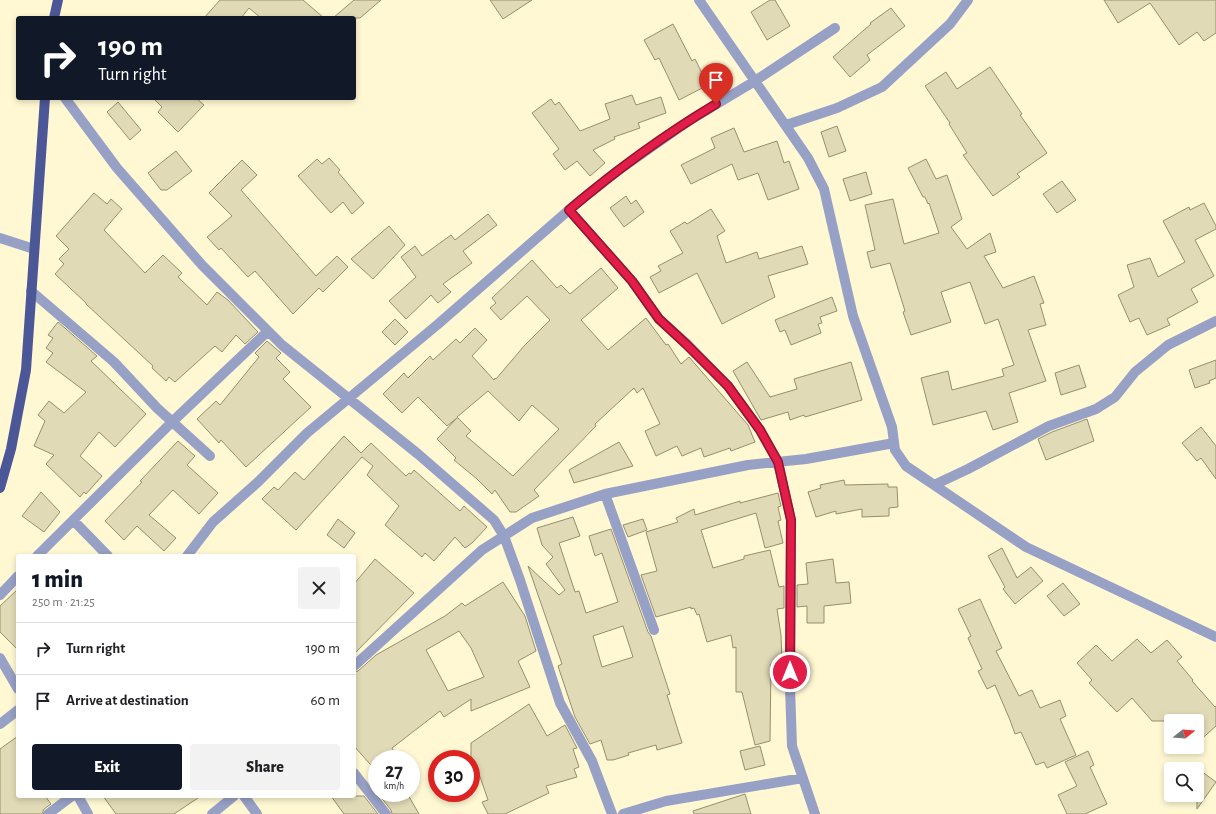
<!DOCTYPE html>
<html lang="en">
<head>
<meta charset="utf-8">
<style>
	:root { --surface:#fff; --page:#f2f2f2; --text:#202124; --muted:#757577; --line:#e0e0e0; --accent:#111827 }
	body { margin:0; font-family:"Alegreya Sans",sans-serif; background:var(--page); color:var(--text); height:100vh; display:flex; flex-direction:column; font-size:15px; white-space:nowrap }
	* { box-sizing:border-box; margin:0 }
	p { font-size:13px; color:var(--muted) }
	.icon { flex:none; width:22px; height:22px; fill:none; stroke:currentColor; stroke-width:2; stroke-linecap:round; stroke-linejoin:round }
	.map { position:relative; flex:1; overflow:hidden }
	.drawer { position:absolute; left:16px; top:554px; width:340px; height:244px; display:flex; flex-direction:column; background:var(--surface); border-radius:4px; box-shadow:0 2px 6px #0003 }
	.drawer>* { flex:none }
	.guide { position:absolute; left:16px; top:16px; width:340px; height:84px; border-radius:4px; box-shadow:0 2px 6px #0003; background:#111827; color:#fff; overflow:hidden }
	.needle { width:26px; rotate:73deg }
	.controls { position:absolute; left:1164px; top:714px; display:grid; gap:8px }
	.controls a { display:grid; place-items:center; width:40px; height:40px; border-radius:4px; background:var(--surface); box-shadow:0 2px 6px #0003; font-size:20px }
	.speed { position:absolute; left:368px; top:750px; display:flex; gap:8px; font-size:20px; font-weight:700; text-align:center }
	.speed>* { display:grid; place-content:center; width:52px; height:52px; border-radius:50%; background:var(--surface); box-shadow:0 2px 6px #0003; line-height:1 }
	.speed small { font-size:10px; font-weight:400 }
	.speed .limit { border:6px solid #d22; background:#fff; color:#111 }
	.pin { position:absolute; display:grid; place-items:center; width:34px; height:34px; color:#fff; margin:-41px -17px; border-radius:50% 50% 50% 0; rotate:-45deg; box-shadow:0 0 4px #0007 }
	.pin .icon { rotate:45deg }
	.me { position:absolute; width:44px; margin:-22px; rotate:0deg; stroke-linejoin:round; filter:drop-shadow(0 0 3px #0008) }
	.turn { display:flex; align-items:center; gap:14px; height:84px; padding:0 16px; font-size:18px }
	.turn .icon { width:52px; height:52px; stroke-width:2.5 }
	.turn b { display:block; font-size:28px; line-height:34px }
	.round { display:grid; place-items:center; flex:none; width:42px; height:42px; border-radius:4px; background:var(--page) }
	.headline { display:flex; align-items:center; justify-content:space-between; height:68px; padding:0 16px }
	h1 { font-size:24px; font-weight:800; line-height:30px; color:var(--accent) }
	.button { display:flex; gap:8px; margin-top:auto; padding:8px 16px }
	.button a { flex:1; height:46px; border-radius:4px; background:var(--accent); color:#fff; font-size:16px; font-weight:800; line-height:46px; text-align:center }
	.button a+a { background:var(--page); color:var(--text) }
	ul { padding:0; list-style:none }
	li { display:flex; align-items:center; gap:12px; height:52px; padding:0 16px; border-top:1px solid var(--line) }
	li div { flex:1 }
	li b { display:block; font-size:15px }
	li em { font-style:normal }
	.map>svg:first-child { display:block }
</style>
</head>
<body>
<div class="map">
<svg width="1216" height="814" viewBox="0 0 1216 814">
	<rect width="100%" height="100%" fill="#fff8d3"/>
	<!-- building -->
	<path fill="#e1dab6" stroke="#968f6d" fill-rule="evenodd" d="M220 0H303L324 18H261L249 8 241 18H204Z
		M354 0H381L360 18H333Z
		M490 0H532L503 19Z
		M770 0H775L790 26 767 40 751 12Z
		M1104 0H1216V33L1204 41 1197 32 1179 45 1150 3 1118 23Z
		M891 8 905 26 867 55 870 60 850 77 833 57 871 24 870 23Z
		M673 24 692 61 695 59 708 85 679 100 659 58 655 60 644 40Z
		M990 67 1022 114 1020 115 1047 153 1017 174 1020 177 993 196 963 155 967 153 949 124 950 123 925 86 946 72 957 89Z
		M632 95 636 105 661 97 666 113 638 123 640 128 614 137 615 139 593 150 605 163 590 176 577 161 565 170 553 154 559 149 532 113 551 99 555 105 559 102 580 131 610 119 605 104Z
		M153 98H196L204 105 178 132 158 112 162 107Z
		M118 102 141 130 130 140 107 112Z
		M837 126 846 151 829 157 821 132Z
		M734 128 744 152 777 141 784 163 789 161 799 189 768 200 758 173 738 180 732 164 691 184 681 165 715 148 711 138Z
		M176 151 192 171 167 190H161L148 173Z
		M329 158 340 170 338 172 364 203 352 214 343 202 331 213 298 176 317 159 322 164Z
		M926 159 936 179 947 175 962 219 951 227 967 249 990 233 996 252 984 256 1003 288 1034 276 1044 303 1040 304 1046 325 1028 330 1046 381 1009 393 1018 422 993 430 986 411 933 425 921 378 948 371 952 390 1004 376 1002 369 1014 365 998 319 985 324 970 282 941 292 951 322 911 335 903 312 905 311 890 263 871 268 867 252 875 250 865 205 893 199 904 244 939 233 929 203 928 204 925 197H923L908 168Z
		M242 160 257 175 241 190 316 276 337 256 348 267 323 292 319 288 293 314 255 271 248 277 221 248 219 250 207 237 232 216 209 193Z
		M866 172 872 194 850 201 843 179Z
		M1062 181 1076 200 1057 213 1043 194Z
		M94 193 107 204 111 199 122 209 104 230 145 273 163 255 182 273 178 277 207 305 217 292 228 300 258 332 245 344 236 335 222 352 215 346 175 382 169 377 166 381 152 368 153 366 86 304V303L55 274 64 264 59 259 69 249 56 236Z
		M626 196 631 204 636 200 644 212 624 227 610 208Z
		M1204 203 1216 226V229L1195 240 1214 276 1191 289 1198 302 1167 319 1170 325 1147 335 1139 318 1130 322 1118 295 1134 287 1127 265 1150 258 1158 277 1185 262 1163 221 1189 207 1190 210Z
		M711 209 725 231 717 236 726 263 757 252 759 259 802 246 808 264 768 276 775 297 722 324 697 273 659 293 650 277 661 271 658 266 683 253 670 231 685 222 687 224Z
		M488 214 497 225 463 251 472 263 443 284 451 292 438 303 431 295 406 319 389 301 416 277 401 257 415 246 422 256 451 235 455 240Z
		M389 226 405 245 373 279 351 259Z
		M532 260 557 288 561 285 570 294 601 268 618 288 581 320 597 338 608 350 646 318 666 345 668 344 681 364 689 357 748 425 755 442 731 451 730 448 704 457 701 448 682 456 677 446 656 456 645 431 660 424 643 388 637 393 634 388 595 424 596 426 534 490 539 496 516 512H510L495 490 492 494 477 479 454 460 456 458 437 439 457 418 447 426 418 397 402 413 383 394 404 373 408 378 430 356 433 360 456 339 460 343 475 328 487 340 472 356 494 380 495 378 496 379 524 346 550 320 527 296 501 320 490 308 496 303 492 298ZM488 391 519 421 532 405 559 429 513 476 466 436 471 431 457 417Z
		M832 297 837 311 820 317 822 323 818 324 821 333 791 345 785 330 780 332 775 320Z
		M395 319 408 332 395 345 382 332Z
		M58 322 97 356 91 361 146 414 115 447 99 432 80 456 102 476 86 494 84 492 80 497 46 464 54 455 34 446 45 421 38 415 49 401 64 413 86 392 46 362 53 353 46 348 53 338 48 335Z
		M267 341 281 353 276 358 290 372 283 379 311 407 246 467 221 440 219 443 197 419 216 401 220 405 259 357 255 353Z
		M1216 360V378L1209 381 1210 383 1195 388 1189 370Z
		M747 362 770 397 797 389 794 379 851 362 862 400 805 417 804 415 790 420 788 412 761 420 733 371Z
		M1079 365 1086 387 1061 395 1055 373Z
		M1087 419 1094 441 1046 460 1038 439 1052 432Z
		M1201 427 1216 446V479L1201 458 1197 461 1182 443Z
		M344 436 361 453 371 443 406 476 409 473 411 474 414 470 460 511 464 506 487 527 472 543 465 548 455 537 434 561 425 553 422 557 385 525 399 506 367 475 373 466 362 457 296 530 262 499 274 487 278 490 295 472 304 480Z
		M178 441 195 456 187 465 218 493 199 514 173 490 149 515 176 538 164 551 137 526 124 540 105 521 142 482 140 481Z
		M619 442 633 466 574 483 569 470Z
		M844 480 845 485 888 484V487H897L898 507 889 508V516L862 517V509L836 514V511L816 517 808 492 821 488 820 485Z
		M41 492 60 512 44 532 22 516Z
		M778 493 781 506 778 507 781 520 778 521 783 543 765 548 756 513 701 530 713 568 744 559V556L770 550 779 587 784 586V608L777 609 781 635 782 663 771 664 770 741 755 745 742 692H736V647L733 648 731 635 707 642 699 614 697 615 694 608 691 609V607L656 617 641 575 657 571 646 532 678 522 676 518 694 509 695 515 740 501V503Z
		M573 517 580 536 559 543 575 592 579 591 586 613 618 602 602 553 595 556 589 536 611 529 648 632 651 636 670 694 667 695 682 743 657 750 656 745 628 753 629 755 613 760H607L601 740 590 744 575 717 558 666 562 664 528 566 559 595 565 590 546 564 553 557 542 545 537 528ZM623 626 633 657 602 667 593 636Z
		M338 519 355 533 344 548 327 535Z
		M643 519 647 530 628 537 623 525Z
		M1002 548 1017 578 1031 567 1043 581 1015 604 1003 589 1005 587 988 556Z
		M375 559 414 593 354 654V584Z
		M833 559 836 583 849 582 851 603 824 606V623H807V606L797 607V585L808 584 806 563Z
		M503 582 525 616 536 651 518 661 530 687 471 711V699L444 717 440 711 392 748 398 759H377V772L354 746V672L358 671 376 655 445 616 462 603 465 606ZM459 631 471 648 484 677 448 691 426 650Z
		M1063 583 1080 604 1064 616 1047 596Z
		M18 589V650L0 632V606Z
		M980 599 1002 648 996 651 1019 696 1032 690 1040 708 1060 700 1066 716 1060 719 1076 755 1047 768 1044 762 1036 765 1021 732 1015 734 1010 720 995 685 987 689 978 671 982 669 968 638 971 636 958 609Z
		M1137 639 1151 653 1167 640 1182 657 1177 661 1193 680 1192 681 1215 707 1216 706V726L1197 743V722L1198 721H1152L1132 698 1117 712 1089 683 1092 680 1077 663 1096 645 1112 661Z
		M529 704 547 736 565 725 577 748 573 749 579 767 574 769 577 777 546 786 549 793 505 814H488L482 802 488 800 477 768 471 771V743Z
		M18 736V796H45L51 804 44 809 42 814H0V749Z
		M760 746 765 765 745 770 740 751Z
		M1088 751 1094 765 1090 767 1107 804 1085 814H1067L1058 795 1077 786 1065 762Z
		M1197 768 1216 782 1197 809Z
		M384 793H407L419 814H392L391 810 380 796H387Z
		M745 794 751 814H694L693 811Z
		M103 796H201L174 814H116Z
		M331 796H364L378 814H344Z"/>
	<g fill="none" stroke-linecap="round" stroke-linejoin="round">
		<!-- minor -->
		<path stroke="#97a0c5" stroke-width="10" d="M699 0 808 158 824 189 853 316 892 427 895 450 906 466 1026 547 1216 637
			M65 98 117 168 202 265 282 345 418 454 494 520 504 536 520 580 560 703 592 761 612 814
			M786 125 837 108 882 87 950 24 968 0
			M569 210 632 281 659 319 687 344 728 386 760 430 778 462 791 520 790 687 792 746 815 814
			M0 238 34 249
			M31 291 114 362 157 408 210 456
			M934 485 968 469 1049 426 1096 409 1115 397 1135 372 1168 345 1216 321
			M605 494 654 630
			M73 520 108 556
			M37 556 172 422 268 331
			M187 556 213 522 258 482 307 433 437 325 577 203 616 172 690 120 755 81 835 28
			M0 595 18 576
			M0 658 18 689
			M354 666 482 550 532 518 605 494 748 465 806 459 894 443
			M0 724 18 710
			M354 773 386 814
			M78 796 88 814
			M244 796 257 814
			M48 814 72 796
			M212 814 234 796
			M623 814 666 801 803 778"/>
		<!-- major -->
		<path stroke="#4c5797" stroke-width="10" d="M54 18 58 0
			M0 488 11 449 26 370 45 98"/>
	</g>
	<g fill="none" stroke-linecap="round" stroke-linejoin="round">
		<!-- route casing -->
		<g stroke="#92132f" stroke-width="10">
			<path id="route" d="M716 104C664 135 615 171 569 210L632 281 659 319 686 344 728 386 760 430 778 462 791 520 790 672"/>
		</g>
		<!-- route -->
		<use href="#route" stroke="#e11d48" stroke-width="7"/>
	</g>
</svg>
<div class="controls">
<a><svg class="needle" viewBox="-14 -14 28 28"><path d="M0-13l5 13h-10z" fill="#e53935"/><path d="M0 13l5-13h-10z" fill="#757577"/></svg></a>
<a><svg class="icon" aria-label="search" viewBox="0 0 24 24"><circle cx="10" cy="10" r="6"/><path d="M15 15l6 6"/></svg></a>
</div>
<div class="speed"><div>27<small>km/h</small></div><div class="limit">30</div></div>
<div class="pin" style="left:716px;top:104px;background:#d93025"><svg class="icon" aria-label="arrive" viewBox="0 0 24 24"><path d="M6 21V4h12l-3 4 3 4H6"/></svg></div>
<svg class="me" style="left:790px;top:672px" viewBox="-20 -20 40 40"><circle r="17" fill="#e11d48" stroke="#fff" stroke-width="3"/><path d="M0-11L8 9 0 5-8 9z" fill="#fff"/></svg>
<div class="guide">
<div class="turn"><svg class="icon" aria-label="right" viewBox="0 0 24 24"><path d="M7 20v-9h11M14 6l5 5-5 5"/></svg><div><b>190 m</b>Turn right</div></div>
</div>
<section class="drawer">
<div class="headline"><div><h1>1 min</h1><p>250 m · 21:25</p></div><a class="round"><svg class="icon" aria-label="close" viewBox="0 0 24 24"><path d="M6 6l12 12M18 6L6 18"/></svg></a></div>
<ul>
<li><svg class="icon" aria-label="right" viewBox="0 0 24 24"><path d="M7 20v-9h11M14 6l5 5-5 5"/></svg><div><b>Turn right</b></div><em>190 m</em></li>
<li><svg class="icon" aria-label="arrive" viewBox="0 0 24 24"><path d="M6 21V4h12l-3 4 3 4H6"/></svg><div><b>Arrive at destination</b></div><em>60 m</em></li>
</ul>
<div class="button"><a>Exit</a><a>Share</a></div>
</section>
</div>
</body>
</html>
